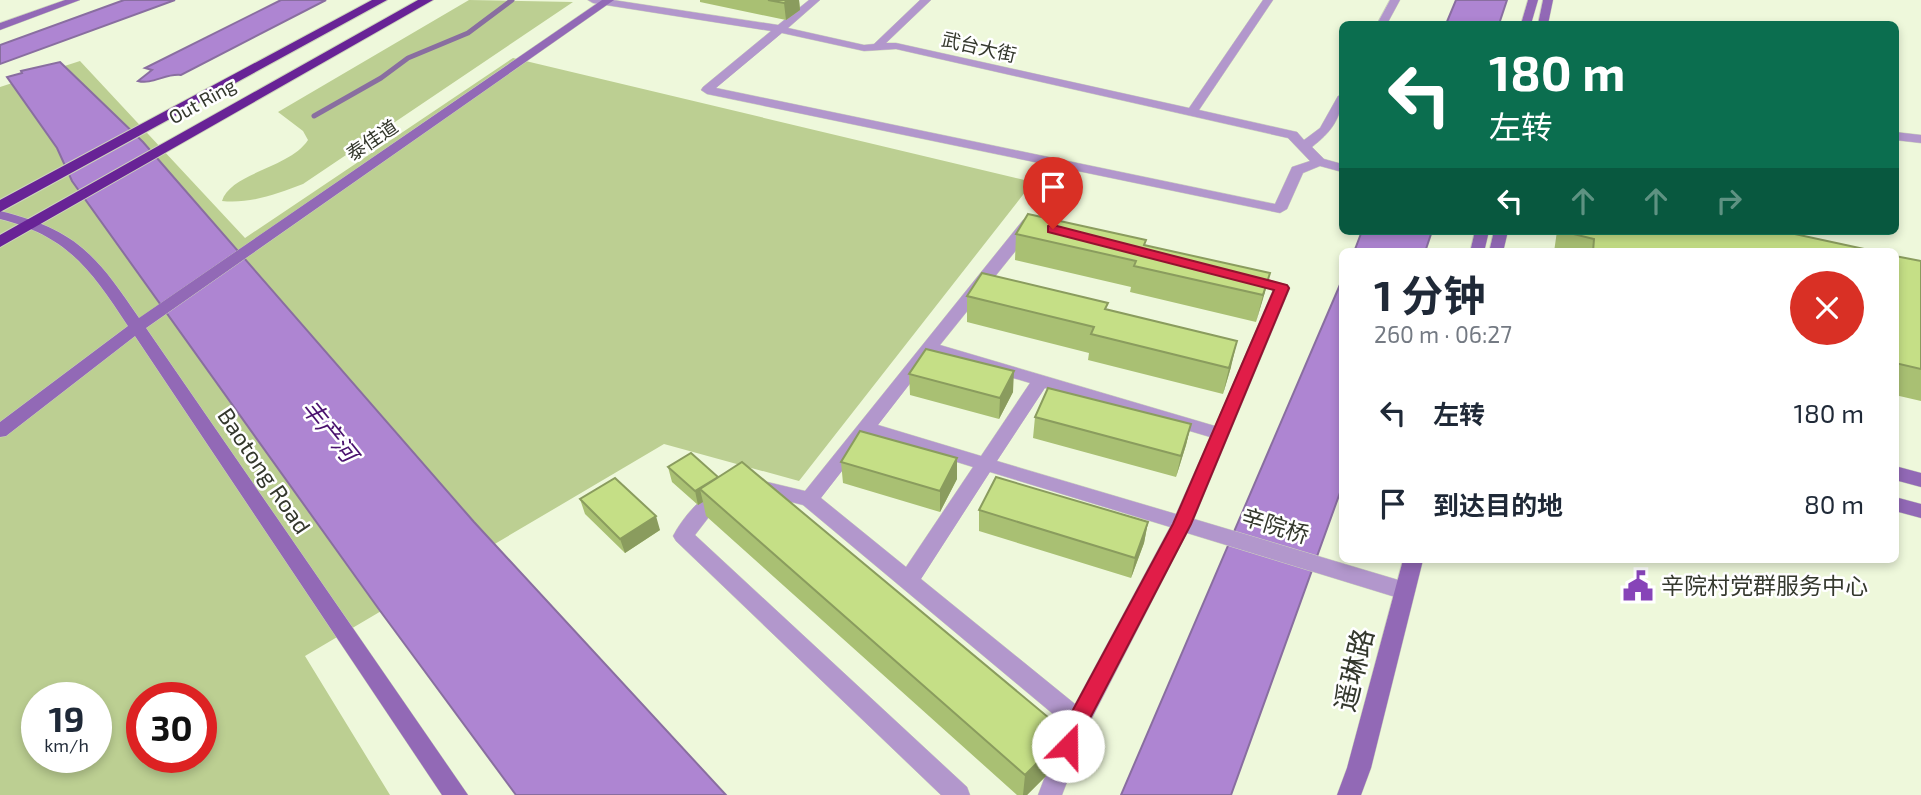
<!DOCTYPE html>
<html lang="zh">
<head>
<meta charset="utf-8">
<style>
	:root { --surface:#fff; --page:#f6f6f7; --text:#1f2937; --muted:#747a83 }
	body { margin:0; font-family:"Exo 2","Noto Sans SC",sans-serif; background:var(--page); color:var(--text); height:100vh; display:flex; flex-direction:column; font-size:26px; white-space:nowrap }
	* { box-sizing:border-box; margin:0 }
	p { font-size:23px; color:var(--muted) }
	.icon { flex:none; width:38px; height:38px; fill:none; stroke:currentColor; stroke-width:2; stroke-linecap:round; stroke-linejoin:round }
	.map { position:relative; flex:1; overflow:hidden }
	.panel { position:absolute; left:1339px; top:248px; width:560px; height:315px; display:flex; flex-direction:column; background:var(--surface); border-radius:10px; box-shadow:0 4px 10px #0003 }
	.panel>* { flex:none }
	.banner { position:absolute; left:1339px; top:21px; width:560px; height:214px; border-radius:10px; box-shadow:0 4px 10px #0003; background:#0b6e4f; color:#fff; overflow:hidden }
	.speed { position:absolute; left:21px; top:682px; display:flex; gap:14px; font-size:35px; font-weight:700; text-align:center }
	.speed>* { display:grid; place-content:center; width:91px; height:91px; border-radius:50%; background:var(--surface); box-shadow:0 4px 10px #0003; line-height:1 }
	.speed small { font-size:18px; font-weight:400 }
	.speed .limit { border:10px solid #d22; background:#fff; color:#111 }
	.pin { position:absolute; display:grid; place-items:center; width:60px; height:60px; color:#fff; margin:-72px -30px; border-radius:50% 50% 50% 0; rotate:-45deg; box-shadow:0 0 7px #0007 }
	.pin .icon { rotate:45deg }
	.me { position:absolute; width:77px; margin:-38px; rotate:22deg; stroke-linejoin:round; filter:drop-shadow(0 0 5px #0008) }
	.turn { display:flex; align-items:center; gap:24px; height:147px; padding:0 35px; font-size:32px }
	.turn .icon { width:91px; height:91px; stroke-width:2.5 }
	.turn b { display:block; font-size:49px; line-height:60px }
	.lanes { display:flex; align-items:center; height:66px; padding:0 35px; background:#0003; justify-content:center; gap:35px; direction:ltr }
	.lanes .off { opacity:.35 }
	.round { display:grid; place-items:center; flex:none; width:74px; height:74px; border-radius:37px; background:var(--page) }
	.overview { display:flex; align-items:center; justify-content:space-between; height:119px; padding:0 35px }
	h1 { font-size:42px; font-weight:700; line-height:52px }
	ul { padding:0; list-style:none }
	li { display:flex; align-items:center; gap:21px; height:91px; padding:0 35px }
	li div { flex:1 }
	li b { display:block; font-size:26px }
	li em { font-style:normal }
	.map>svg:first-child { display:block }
</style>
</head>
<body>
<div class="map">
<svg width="1921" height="795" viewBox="0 0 1921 795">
	<rect width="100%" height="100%" fill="#eef8db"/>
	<!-- green -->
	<path fill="#bccf92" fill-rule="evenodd" d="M469 0 573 2 303 184C277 194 250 204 222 201 230 173 290 168 308 140L303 131 278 112Z
		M513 58 1033 182 799 481 664 444 305 656 390 795H0V87L80 61 245 238ZM37 698H96V758H37ZM142 698H201V758H142Z"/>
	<!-- water -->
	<path fill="#ae85d2" stroke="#896ea0" stroke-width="2" d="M124 0H175L0 64V45Z
		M281 0H326L181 75C166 73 152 85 138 81L152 70 145 68Z
		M1456 0H1507L1499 24H1446Z
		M60 62 143 142 474 522 726 795H516L378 608 72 181 57 148 7 77 22 73 21 71Z
		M1362 231H1432L1425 252H1354Z
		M1342 280V487L1231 795H1121Z"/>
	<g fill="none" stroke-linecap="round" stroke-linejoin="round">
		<!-- stream -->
		<path stroke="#896ea0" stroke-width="5" d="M314 116 381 78 408 58 468 33 512 0"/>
		<!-- street casing -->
		<g stroke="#cdd5bc" stroke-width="1">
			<path id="street" d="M588 0H613L778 25 809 0H820L788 28 864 45 874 44 920 0H931L886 43H896L1189 108 1263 0H1273L1199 110 1297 132 1304 140 1320 128 1338 96 1342 95C1342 119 1330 133 1312 147L1324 159 1342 164V172L1320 166 1303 173 1287 209 1280 213 707 94 701 90 703 87 771 31 593 3ZM782 33 864 51 896 49 1288 138 1310 161 1292 167 1275 204 716 88Z
				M1390 0H1400L1387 24H1377Z
				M1895 132 1921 135V143L1895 140Z
				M1028 219 1038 223 940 345 1215 426 1273 290 1239 281 1236 278 1244 273 1288 285 1290 288 1194 519 1405 582 1412 585 1415 591 1412 597 1405 600 1187 533 1089 724 1062 795H1038L1065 724 803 505 748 491 745 486 748 481 755 479 805 491 1023 220ZM933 354 1030 383 981 456 878 425ZM1045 388 1210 437 1176 514 997 461ZM870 435 973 467 906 567 821 498ZM990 472 1170 527 1075 704 921 579Z
				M724 487 731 489 734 494 712 513 695 535 967 787 970 795H941L676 541 673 536C683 517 703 493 724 487Z"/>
		</g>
		<!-- secondary casing -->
		<g stroke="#cdd5bc" stroke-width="1">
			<path id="secondary" d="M65 0H80L0 30V23Z
				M602 0H614L146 328 468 795H442L135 336 6 436 0 437V422L128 326C91 270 68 236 0 219V211C77 230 96 255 139 318Z
				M1528 0H1538L1531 24H1521Z
				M1543 0H1553L1548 24H1538Z
				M1475 231H1489L1484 252H1470Z
				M1494 231H1508L1503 252H1489Z
				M1895 466 1921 473V487L1895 480Z
				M1895 497 1921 504V518L1895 511Z
				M1403 560H1423L1371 768 1361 795H1337L1347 768Z"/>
		</g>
		<!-- highway casing -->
		<g stroke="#cdd5bc" stroke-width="2">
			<path id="highway" d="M372 0H387L0 212V200Z
				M418 0H433L0 247V235Z"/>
		</g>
		<!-- street -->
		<use href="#street" fill="#b297cc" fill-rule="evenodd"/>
		<!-- secondary -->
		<use href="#secondary" fill="#9269b6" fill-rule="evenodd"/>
		<!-- highway -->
		<use href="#highway" fill="#682396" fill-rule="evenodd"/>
	</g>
	<!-- wall -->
	<path fill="#a9c073" d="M700 0H799L800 10 786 20 700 2Z
		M1557 231H1781L1878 252H1554Z
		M1016 234 1146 246 1270 273 1256 322 1130 292 1131 287 1015 260Z
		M1895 256 1921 261V401L1895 395Z
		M967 296 1107 310 1231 367 1223 394 1088 360 1089 353 967 322Z
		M909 374 1013 392 999 419 910 395Z
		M1035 417 1191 424 1186 445 1176 477 1033 438Z
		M957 458V479L940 512 843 483 841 462Z
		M668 467 718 477 1064 758 1027 795H1017L706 516 703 502 698 505 672 482Z
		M580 499 660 530 625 553 585 514Z
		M979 510 1148 522 1144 543 1131 578 979 531Z"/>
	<!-- shaded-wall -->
	<path fill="#8a9c5e" d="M788 0H799L800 10 786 20 784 3Z
		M1270 273 1263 299 1256 322 1263 295Z
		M1237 341 1231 367 1223 394 1229 368Z
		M1014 371 1013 392 999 419 1000 398Z
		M1191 424 1186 445 1176 477 1181 456Z
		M957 458V479L940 512V491Z
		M718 477 721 491 700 489 703 502 698 505 695 491Z
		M656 516 660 530 625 553 620 539Z
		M1148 522 1144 543 1131 578 1135 558Z
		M1067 733 1064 758 1027 795H1023L1025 775Z"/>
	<!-- building -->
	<path fill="#c5df86" stroke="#8a9c5e" stroke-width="2" d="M768 0H788L784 3Z
		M1028 214 1146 240 1144 245 1270 273 1263 295 1134 266 1136 261 1016 234Z
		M1566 231H1781L1878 252H1593L1594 239 1565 232Z
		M1895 256 1921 261V369L1895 363Z
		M982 273 1108 303 1105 309 1237 341 1229 368 1091 334 1094 327 967 296Z
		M926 349 1014 371 1000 398 909 374Z
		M1048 388 1191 424 1181 456 1035 417Z
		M860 431 957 458 940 491 841 462Z
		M691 453 718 477 695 491 668 467Z
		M742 462 1067 733 1025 775 700 489Z
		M996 477 1148 522 1135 558 979 510Z
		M615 478 656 516 620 539 580 499Z"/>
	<!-- route -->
	<path fill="#e11d48" stroke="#92132f" stroke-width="2" d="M1053 225 1287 285 1289 288 1191 524 1087 724 1076 753 1068 755 1061 753 1058 746 1067 721 1173 524 1274 290 1048 232V226Z"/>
	<!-- icons -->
	<defs>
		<g id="civic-bare" transform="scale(2.415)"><path d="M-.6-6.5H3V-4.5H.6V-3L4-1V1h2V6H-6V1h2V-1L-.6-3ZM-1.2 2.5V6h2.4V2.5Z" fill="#8744b8" stroke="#fff" stroke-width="2.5" paint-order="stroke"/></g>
	</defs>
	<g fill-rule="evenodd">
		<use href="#civic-bare" x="1638" y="586"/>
	</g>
	<g text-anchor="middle" stroke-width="5" stroke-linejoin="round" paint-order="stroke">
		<!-- far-street labels -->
		<g font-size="19" fill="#34382d" stroke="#fff">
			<text transform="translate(979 47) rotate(13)" y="7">武台大街</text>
			<text transform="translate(202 101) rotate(-29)" y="7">Out Ring</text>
			<text transform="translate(372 140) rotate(-34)" y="7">泰佳道</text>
		</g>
		<!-- street labels -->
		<g font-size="23" fill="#34382d" stroke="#fff">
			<text transform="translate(264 471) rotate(56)" y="8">Baotong Road</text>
			<text transform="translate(1275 526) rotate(17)" y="8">辛院桥</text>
		</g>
		<!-- poi labels -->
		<g font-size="23" fill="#34382d" stroke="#fff" text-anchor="start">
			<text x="1661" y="594">辛院村党群服务中心</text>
		</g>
		<!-- water labels -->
		<g font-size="24" font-style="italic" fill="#4a116e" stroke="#fff">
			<text transform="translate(329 431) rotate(51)" y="8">丰产河</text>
		</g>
		<!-- near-street labels -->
		<g font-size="28" fill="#34382d" stroke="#fff">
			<text transform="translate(1354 670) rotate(-76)" y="10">遥琳路</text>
		</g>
	</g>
</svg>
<div class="speed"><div>19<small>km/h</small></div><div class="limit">30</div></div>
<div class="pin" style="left:1053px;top:229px;background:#d93025"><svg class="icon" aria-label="arrive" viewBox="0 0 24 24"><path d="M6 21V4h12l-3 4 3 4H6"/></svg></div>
<svg class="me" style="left:1068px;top:746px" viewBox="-20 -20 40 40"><circle r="19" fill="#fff"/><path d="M0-13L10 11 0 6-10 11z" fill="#e11d48"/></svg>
<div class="banner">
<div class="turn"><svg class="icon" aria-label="left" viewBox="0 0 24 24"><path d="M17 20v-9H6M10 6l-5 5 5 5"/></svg><div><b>180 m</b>左转</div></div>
<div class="lanes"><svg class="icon" aria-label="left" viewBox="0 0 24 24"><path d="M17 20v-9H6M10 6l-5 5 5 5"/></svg><svg class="icon off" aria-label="ahead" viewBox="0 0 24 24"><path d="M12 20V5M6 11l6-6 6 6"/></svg><svg class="icon off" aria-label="ahead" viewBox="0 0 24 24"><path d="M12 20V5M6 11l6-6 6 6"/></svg><svg class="icon off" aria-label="right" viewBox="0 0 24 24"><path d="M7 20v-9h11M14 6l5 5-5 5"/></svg></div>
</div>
<section class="panel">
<div class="overview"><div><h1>1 分钟</h1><p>260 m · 06:27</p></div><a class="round" style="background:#d93025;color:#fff"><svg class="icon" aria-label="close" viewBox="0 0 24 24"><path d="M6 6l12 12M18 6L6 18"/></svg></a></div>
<ul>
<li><svg class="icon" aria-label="left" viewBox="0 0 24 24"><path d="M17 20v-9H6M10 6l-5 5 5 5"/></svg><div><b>左转</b></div><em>180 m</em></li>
<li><svg class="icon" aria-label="arrive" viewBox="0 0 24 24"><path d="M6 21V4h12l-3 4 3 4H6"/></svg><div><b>到达目的地</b></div><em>80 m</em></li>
</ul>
</section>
</div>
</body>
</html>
